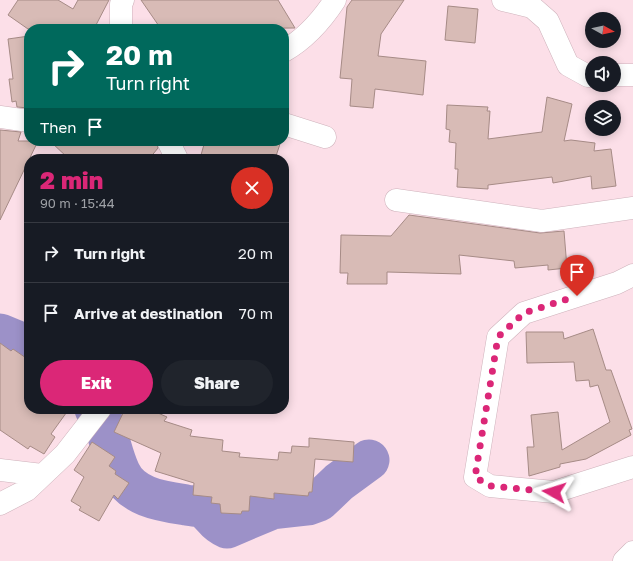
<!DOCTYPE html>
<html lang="en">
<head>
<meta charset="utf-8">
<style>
	:root { --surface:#171b24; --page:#20242c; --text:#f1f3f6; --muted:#9ea1a6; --line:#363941; --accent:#db2777 }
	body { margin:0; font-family:"Golos Text",sans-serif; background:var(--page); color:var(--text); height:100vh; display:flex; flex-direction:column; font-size:15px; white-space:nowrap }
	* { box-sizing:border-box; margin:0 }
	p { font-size:13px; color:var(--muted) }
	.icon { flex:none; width:22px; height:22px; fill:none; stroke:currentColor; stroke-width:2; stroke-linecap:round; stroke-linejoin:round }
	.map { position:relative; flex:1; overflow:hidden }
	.details { position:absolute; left:24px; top:154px; width:265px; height:260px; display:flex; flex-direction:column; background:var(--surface); border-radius:16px; box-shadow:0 2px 10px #0003 }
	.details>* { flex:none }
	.banner { position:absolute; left:24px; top:24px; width:265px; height:122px; border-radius:16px; box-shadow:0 2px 10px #0003; background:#00695c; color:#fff; overflow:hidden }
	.needle { width:26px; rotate:98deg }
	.fabs { position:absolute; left:585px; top:12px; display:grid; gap:8px }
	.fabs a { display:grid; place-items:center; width:36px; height:36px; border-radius:50%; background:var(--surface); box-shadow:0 2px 10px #0003; font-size:20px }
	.pin { position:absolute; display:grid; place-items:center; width:34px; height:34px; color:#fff; margin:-41px -17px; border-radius:50% 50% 50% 0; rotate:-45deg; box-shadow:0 0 4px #0007 }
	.pin .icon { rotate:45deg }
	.me { position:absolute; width:44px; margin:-22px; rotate:276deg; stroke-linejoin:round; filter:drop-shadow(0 0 3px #0008) }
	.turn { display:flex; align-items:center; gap:14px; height:84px; padding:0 16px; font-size:18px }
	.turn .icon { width:52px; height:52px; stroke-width:2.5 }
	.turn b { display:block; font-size:28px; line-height:34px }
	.then { display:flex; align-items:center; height:38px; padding:0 16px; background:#0003; gap:8px; font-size:15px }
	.round { display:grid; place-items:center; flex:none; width:42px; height:42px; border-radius:21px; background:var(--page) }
	.summary { display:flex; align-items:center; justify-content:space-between; height:68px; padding:0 16px }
	h1 { font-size:24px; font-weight:800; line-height:30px; color:var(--accent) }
	.cta { display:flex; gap:8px; margin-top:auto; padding:8px 16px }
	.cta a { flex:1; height:46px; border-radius:24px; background:var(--accent); color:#fff; font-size:16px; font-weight:800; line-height:46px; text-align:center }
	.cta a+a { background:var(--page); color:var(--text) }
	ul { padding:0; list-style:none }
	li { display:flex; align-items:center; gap:12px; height:60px; padding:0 16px; border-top:1px solid var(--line) }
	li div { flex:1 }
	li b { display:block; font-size:15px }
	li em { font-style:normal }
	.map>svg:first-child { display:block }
</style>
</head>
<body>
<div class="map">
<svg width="633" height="561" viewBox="0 0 633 561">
	<rect width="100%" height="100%" fill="#fcdfe8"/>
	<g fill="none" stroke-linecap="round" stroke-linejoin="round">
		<!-- river -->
		<path stroke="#9c91c8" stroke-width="41" d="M0 334 29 346
			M95 409C109 427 110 451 120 472 131 497 161 501 186 505 191 506 199 506 204 509 213 514 214 523 227 528L272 509 308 505 319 501 339 482 369 460"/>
	</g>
	<!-- building -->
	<path fill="#d8bbb6" stroke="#a68b86" d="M18 0H58L73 9 78 0H109L96 25 102 29H28L8 15Z
		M141 0H278L295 28 161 29Z
		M352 0H404L381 34 378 56 426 61 423 95 375 89 373 108 350 106 352 79 340 78 347 7Z
		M448 6 478 9 475 43 445 40Z
		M29 36V108L17 107 16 101 12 102 9 79H13L8 39Z
		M547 97 572 104 564 141 571 140 595 143 594 151 611 149 616 186 592 189 591 176 553 183 552 177 488 185V189L457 187 458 169H455L456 143 449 142 450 130 446 129 447 105 488 107 487 111H490L488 139 542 132Z
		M0 130 21 132 18 141H38L0 220Z
		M50 141H156L158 148 149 159H69Z
		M205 141H281L275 159H213L201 155Z
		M409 215 540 233 564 231 567 268 548 270V265L515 268 514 261 459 255 461 274 387 272V284H347L348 273H340L341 235 391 236Z
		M593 329 606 370H611L632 429 629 430 631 435 586 459 560 464V467L529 476 527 447H534L531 415 558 412 562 450 610 422 598 385 590 387 589 380 576 381 574 362 527 363 526 332H563L564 339Z
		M0 343 11 351 13 349 29 360V409H69L51 434 55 437 44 454 30 446 28 449 0 430Z
		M125 409H149L167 417 164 421 192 430 190 436 223 440 222 451 240 453 239 457 278 460 279 452 291 453 292 446 309 447V438L354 442 353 462 315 459 312 492H309L308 496 274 493V499L250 496 249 511H242L241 514 221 513 220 504 211 503 212 497 193 495 194 483 155 471 161 453 114 432Z
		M92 442 115 457 109 466 116 471 115 474 129 483 118 499 114 495 99 521 79 510 81 507 71 501 84 477 74 470Z"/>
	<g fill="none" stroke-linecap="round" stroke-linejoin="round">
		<!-- minor casing -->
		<g stroke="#ceb2bb" stroke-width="23">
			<path id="minor" d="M503 0 532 7 548 21 568 65 588 76H592
				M121 29V4L123 0
				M284 51C305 39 322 20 335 0
				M614 75H633
				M0 117 29 121
				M284 124 325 137
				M168 141 177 159
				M396 200 542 221 633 208
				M633 275 617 283 524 313 498 337 475 477 490 486 554 492 633 467
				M0 470 42 475
				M0 504 27 490 65 454 100 409
				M624 561 633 552"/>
		</g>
		<!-- minor -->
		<use href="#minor" stroke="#fff" stroke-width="22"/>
	</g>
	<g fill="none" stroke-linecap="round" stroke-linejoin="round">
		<!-- route -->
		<path stroke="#db2777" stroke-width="7" stroke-dasharray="0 12.6" d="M554 492 490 486 475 477 498 337 524 313 577 296"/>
	</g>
</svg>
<div class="fabs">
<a><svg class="needle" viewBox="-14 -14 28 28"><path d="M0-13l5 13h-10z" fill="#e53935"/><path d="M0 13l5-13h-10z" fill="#9ea1a6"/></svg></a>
<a><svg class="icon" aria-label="sound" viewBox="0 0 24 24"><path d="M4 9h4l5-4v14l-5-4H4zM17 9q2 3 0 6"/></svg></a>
<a><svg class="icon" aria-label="layers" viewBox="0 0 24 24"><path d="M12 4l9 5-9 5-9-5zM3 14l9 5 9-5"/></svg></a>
</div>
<div class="pin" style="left:577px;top:296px;background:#d93025"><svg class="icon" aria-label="arrive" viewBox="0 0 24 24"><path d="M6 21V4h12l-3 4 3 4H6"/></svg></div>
<svg class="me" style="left:554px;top:492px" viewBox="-20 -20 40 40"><path d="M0-17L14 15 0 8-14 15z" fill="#db2777" stroke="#fff" stroke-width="4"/></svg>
<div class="banner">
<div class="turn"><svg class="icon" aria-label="right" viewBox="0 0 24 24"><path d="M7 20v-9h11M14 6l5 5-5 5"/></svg><div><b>20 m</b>Turn right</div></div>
<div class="then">Then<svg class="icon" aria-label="arrive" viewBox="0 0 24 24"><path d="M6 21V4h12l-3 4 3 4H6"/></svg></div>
</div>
<section class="details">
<div class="summary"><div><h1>2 min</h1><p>90 m · 15:44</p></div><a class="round" style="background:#d93025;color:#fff"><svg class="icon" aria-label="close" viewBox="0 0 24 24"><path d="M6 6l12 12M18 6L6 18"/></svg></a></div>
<ul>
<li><svg class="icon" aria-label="right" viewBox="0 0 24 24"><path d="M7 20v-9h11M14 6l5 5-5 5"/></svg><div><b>Turn right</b></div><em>20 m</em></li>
<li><svg class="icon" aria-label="arrive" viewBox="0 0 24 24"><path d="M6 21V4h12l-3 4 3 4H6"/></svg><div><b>Arrive at destination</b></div><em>70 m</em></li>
</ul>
<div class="cta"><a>Exit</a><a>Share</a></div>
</section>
</div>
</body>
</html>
